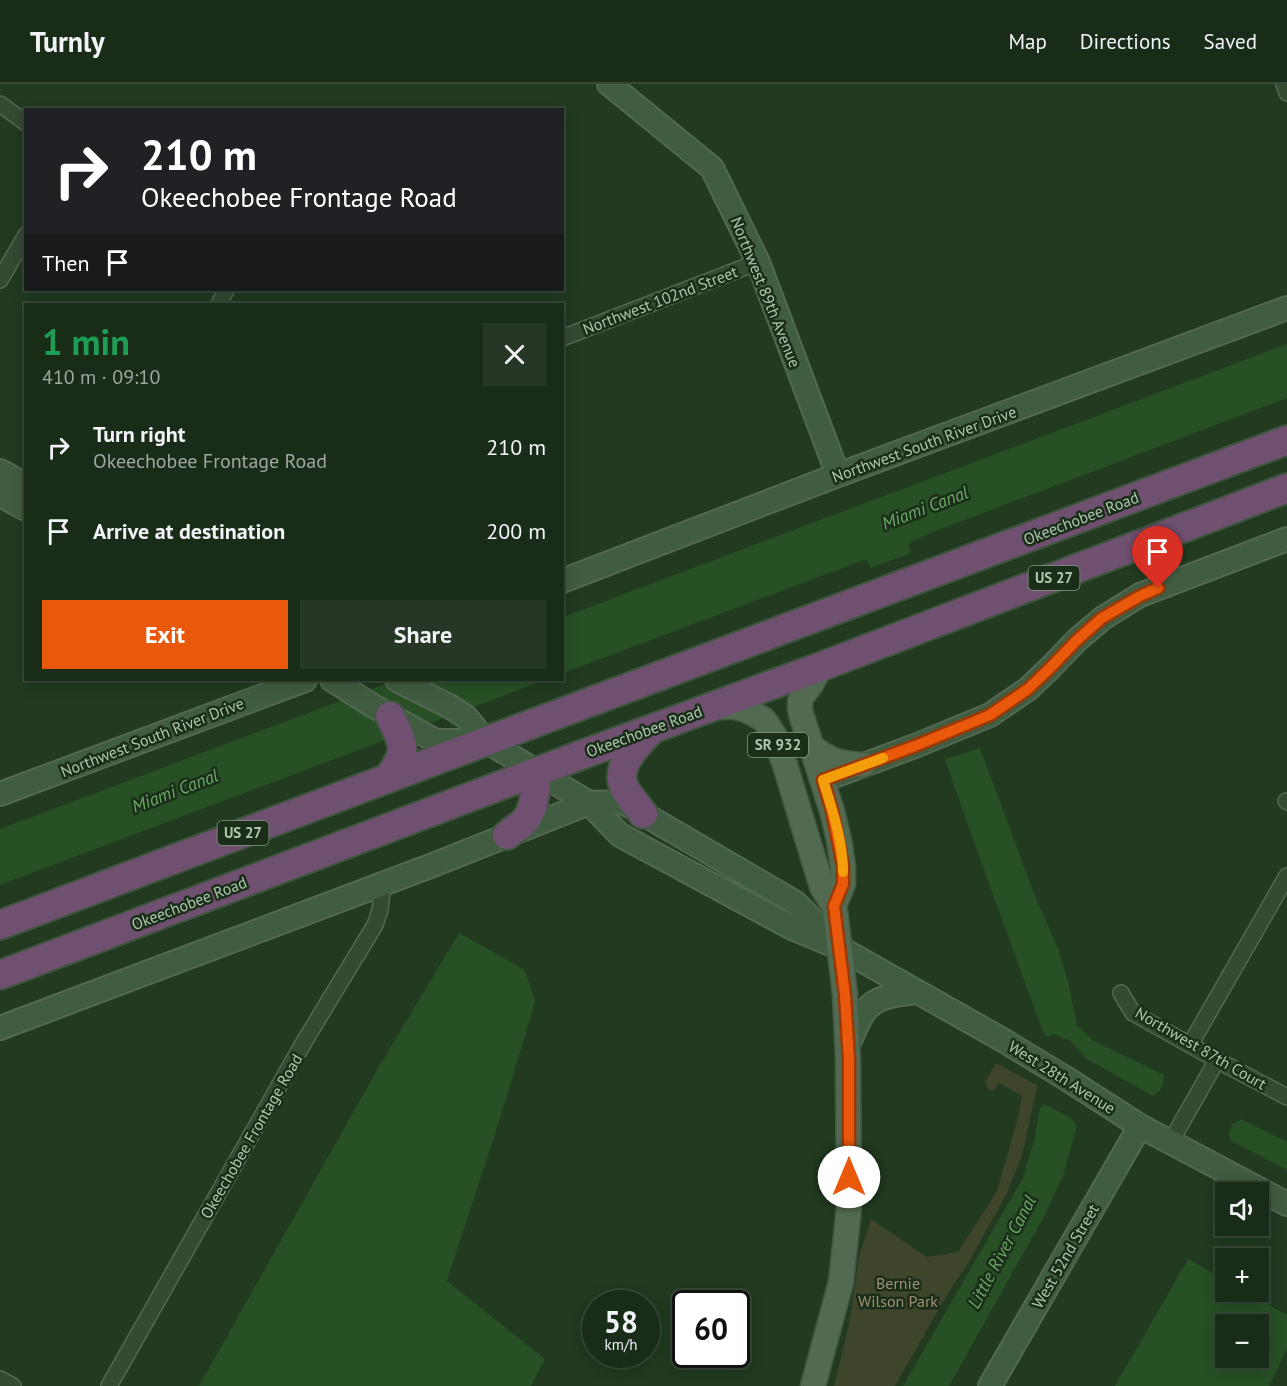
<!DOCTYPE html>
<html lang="en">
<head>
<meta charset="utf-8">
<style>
	:root { --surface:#192c18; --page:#263825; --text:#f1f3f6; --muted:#9fa7a2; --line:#374837; --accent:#ea580c }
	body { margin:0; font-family:"PT Sans",sans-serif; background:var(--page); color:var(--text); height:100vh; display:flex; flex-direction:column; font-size:22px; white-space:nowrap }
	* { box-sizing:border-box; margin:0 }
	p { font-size:20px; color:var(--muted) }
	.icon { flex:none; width:33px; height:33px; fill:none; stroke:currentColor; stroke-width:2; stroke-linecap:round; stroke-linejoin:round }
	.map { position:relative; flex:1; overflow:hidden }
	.details { position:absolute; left:24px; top:219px; width:540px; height:378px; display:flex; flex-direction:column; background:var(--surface); border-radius:0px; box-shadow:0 3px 15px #0003,0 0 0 2px var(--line) }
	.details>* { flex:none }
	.guide { position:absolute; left:24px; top:24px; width:540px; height:183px; border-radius:0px; box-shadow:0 3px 15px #0003,0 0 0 2px var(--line); background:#202124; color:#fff; overflow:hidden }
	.tools { position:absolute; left:1215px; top:1098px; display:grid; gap:12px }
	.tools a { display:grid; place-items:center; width:54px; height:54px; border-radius:0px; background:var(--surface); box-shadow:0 3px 15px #0003,0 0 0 2px var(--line); font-size:30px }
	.speed { position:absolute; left:582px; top:1206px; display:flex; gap:12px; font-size:30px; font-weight:700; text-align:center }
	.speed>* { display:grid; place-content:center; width:78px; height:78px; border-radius:50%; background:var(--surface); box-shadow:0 3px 15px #0003,0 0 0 2px var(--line); line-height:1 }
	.speed small { font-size:15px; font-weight:400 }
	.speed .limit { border:3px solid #111; border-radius:9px; background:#fff; color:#111 }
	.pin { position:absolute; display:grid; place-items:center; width:51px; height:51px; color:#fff; margin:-62px -26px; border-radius:50% 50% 50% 0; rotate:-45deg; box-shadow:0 0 6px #0007 }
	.pin .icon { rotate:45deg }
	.me { position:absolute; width:66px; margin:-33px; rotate:0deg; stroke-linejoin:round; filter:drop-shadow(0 0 4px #0008) }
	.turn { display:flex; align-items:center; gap:21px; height:126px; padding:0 18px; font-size:27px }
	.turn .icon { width:78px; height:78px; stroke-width:2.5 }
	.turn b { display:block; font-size:42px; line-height:51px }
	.then { display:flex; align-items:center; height:57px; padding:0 18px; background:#0003; gap:12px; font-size:22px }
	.round { display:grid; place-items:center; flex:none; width:63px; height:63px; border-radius:0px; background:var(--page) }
	.overview { display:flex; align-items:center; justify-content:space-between; height:102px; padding:0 18px }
	h1 { font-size:36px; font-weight:700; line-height:45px; color:#1e9e55 }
	.action { display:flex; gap:12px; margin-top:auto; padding:12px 18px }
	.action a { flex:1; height:69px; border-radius:0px; background:var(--accent); color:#fff; font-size:24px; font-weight:700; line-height:69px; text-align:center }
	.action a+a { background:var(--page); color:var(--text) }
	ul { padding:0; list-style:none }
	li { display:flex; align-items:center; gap:18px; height:84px; padding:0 18px }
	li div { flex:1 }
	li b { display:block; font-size:22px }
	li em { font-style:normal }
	header { display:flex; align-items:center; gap:36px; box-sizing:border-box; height:84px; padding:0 30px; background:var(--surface); border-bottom:2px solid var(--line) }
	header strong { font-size:28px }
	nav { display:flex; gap:33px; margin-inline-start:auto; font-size:21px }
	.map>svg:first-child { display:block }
</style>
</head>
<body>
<header>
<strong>Turnly</strong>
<nav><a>Map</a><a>Directions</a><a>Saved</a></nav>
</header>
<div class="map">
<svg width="1287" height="1302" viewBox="0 0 1287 1302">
	<rect width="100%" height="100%" fill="#213a20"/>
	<!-- green -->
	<path fill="#3e452b" d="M996 979 1038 1002 1035 1012 1022 1072 1006 1111 971 1174 944 1216 895 1302H834L849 1240 859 1172 871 1135 927 1173 958 1168 997 1107 1017 1037 1022 1012 999 999 994 1007 989 1006 985 998Z"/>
	<!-- water -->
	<path fill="#275025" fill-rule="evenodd" d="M1287 260V314L933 448 910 458 909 461 911 469 871 484 868 478 864 476 563 589V533Z
		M396 596H545L0 801V745Z
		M980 664 1033 807 1059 867 1068 897 1077 941 1094 957 1164 991C1163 1001 1162 1007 1153 1012L1087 975 1071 958V956L1065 955 1054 950 1046 952 1043 948 975 761 945 675Z
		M459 849 525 886 535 918 503 1025 447 1197 545 1275 531 1302H199L377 986Z
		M1044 1021 1049 1022 1072 1035 1077 1042 1063 1092 1042 1136 949 1302H903L1023 1094 1034 1057 1040 1024Z
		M1241 1035 1287 1058V1086L1230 1056 1229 1050 1232 1040Z
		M1188 1175 1225 1196 1226 1208H1246L1287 1231V1265L1269 1302H1115ZM1258 1240V1274H1226V1240Z"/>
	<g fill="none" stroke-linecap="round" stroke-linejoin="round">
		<!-- street casing -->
		<g stroke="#526851" stroke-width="18">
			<path id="street" d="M1284 0 1287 9
				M0 20 26 39
				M0 196 26 151
				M219 220 226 206
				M562 254 758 178
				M1286 717 1287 718
				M1121 909 1133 929 1217 976 1287 1013
				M1190 961 1287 792
				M1170 1059 1217 976
				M0 1295 13 1302
				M109 1302 304 958 375 841 380 826 383 799"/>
		</g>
		<!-- secondary casing -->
		<g stroke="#526851" stroke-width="26">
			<path id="secondary" d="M609 0 712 84 758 178 838 391
				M0 387 26 401
				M0 411 26 425
				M562 497 838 391 1287 224
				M332 596 375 623 436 657H476
				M397 596 449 622 466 633 486 657 589 719 620 751 792 844 840 864 1001 955 1067 995 1140 1042 1287 1120
				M823 696 915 662 990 631 1028 605 1050 584 1077 556 1103 534 1140 511 1287 455
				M0 710 305 596
				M0 944 433 781 589 719 623 718 796 819 832 856
				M848 961C853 950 858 936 865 927 877 911 901 910 918 908
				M990 1302 1140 1042"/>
		</g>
		<!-- primary casing -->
		<g stroke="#415640" stroke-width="27">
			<path id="primary" d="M820 583C817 589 814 596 810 602 801 613 798 615 801 630L832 727 839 756 843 782V800L834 822
				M713 623H735L746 626 763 635 767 640 774 651 785 681 822 803 834 822 836 834 845 911 848 976 849 1124 841 1198 813 1302
				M811 662C830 677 838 679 863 681"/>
		</g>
		<!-- highway casing -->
		<g stroke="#3f543e" stroke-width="32">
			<path id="highway" d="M388 694C409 666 404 661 390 632
				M643 730C638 722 631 715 626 707 612 683 637 662 651 646
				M507 751C512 747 518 743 523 739 536 726 535 705 537 688
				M0 841 529 641 1287 356
				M0 891 581 671 820 583 1287 404"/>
		</g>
		<!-- street -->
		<use href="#street" stroke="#344a33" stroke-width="15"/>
		<!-- secondary -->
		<use href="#secondary" stroke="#415d41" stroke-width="22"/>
		<!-- primary -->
		<use href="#primary" stroke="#526a51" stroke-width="24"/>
		<!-- highway -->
		<use href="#highway" stroke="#705070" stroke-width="28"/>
	</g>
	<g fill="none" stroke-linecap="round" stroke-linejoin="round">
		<!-- route casing -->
		<g stroke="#983908" stroke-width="15">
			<path id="route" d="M849 1093V976L845 911 834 822 843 800V782L832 727 823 696 915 662 990 631 1028 605 1050 584 1077 556 1102 534 1140 512 1158 504"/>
		</g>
		<!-- route -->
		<use href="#route" stroke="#ea580c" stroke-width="10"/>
		<!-- slow -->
		<path stroke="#f59e0b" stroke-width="10" d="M843 788C843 757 832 725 823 696L883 674"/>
	</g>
	<g text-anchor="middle" stroke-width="5" stroke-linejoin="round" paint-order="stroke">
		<!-- shield labels -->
		<g fill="#1a2e19" stroke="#829881" stroke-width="1.5">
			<rect x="1028.5" y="482" width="51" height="24" rx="4.5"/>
			<rect x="748" y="649" width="60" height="24" rx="4.5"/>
			<rect x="217.5" y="737" width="51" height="24" rx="4.5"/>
		</g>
		<g font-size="15" font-weight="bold" fill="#aec6ae">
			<text x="1054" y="499">US 27</text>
			<text x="778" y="666">SR 932</text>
			<text x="243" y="754">US 27</text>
		</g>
		<!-- street labels -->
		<g font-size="16" fill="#aec6ae" stroke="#1a2e19">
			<text transform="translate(766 208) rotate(68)" y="6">Northwest 89th Avenue</text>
			<text transform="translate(660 216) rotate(-21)" y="6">Northwest 102nd Street</text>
			<text transform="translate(924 360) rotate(-20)" y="6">Northwest South River Drive</text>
			<text transform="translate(1081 434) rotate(-21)" y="6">Okeechobee Road</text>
			<text transform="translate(644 647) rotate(-20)" y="6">Okeechobee Road</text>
			<text transform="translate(152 653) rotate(-21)" y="6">Northwest South River Drive</text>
			<text transform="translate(189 819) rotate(-21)" y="6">Okeechobee Road</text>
			<text transform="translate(1201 964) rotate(30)" y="6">Northwest 87th Court</text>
			<text transform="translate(1062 993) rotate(32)" y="6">West 28th Avenue</text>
			<text transform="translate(251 1052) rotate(-60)" y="6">Okeechobee Frontage Road</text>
			<text transform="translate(1065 1172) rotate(-60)" y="6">West 52nd Street</text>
		</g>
		<!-- park labels -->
		<g font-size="16" fill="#a28f74" stroke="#1a2e19">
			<text x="898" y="1205">Bernie<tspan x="898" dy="18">Wilson Park</tspan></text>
		</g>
		<!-- water labels -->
		<g font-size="18" font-style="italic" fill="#69a865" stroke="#1a2e19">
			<text transform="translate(925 424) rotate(-21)" y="6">Miami Canal</text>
			<text transform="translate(175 707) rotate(-21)" y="6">Miami Canal</text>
			<text transform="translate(1002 1168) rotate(-62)" y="6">Little River Canal</text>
		</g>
	</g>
</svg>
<div class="tools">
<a><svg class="icon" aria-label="sound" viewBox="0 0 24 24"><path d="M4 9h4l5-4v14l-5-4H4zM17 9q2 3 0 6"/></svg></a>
<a>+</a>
<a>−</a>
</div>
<div class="speed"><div>58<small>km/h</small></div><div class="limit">60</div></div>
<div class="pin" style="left:1158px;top:504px;background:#d93025"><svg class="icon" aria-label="arrive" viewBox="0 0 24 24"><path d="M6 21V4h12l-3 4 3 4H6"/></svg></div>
<svg class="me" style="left:849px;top:1093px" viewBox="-20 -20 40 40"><circle r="19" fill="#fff"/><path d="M0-13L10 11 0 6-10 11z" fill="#ea580c"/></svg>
<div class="guide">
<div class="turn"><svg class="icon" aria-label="right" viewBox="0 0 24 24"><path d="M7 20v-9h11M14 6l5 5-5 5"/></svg><div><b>210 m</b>Okeechobee Frontage Road</div></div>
<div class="then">Then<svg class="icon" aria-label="arrive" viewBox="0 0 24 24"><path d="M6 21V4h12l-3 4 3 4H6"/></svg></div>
</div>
<section class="details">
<div class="overview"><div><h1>1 min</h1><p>410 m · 09:10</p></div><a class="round"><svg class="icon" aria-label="close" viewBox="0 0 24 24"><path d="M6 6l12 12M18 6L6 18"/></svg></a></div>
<ul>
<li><svg class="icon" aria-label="right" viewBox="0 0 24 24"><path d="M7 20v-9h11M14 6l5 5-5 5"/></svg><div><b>Turn right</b><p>Okeechobee Frontage Road</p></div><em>210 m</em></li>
<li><svg class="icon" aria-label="arrive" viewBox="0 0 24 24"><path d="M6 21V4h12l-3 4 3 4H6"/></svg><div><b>Arrive at destination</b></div><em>200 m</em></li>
</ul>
<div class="action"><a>Exit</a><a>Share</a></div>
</section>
</div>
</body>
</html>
